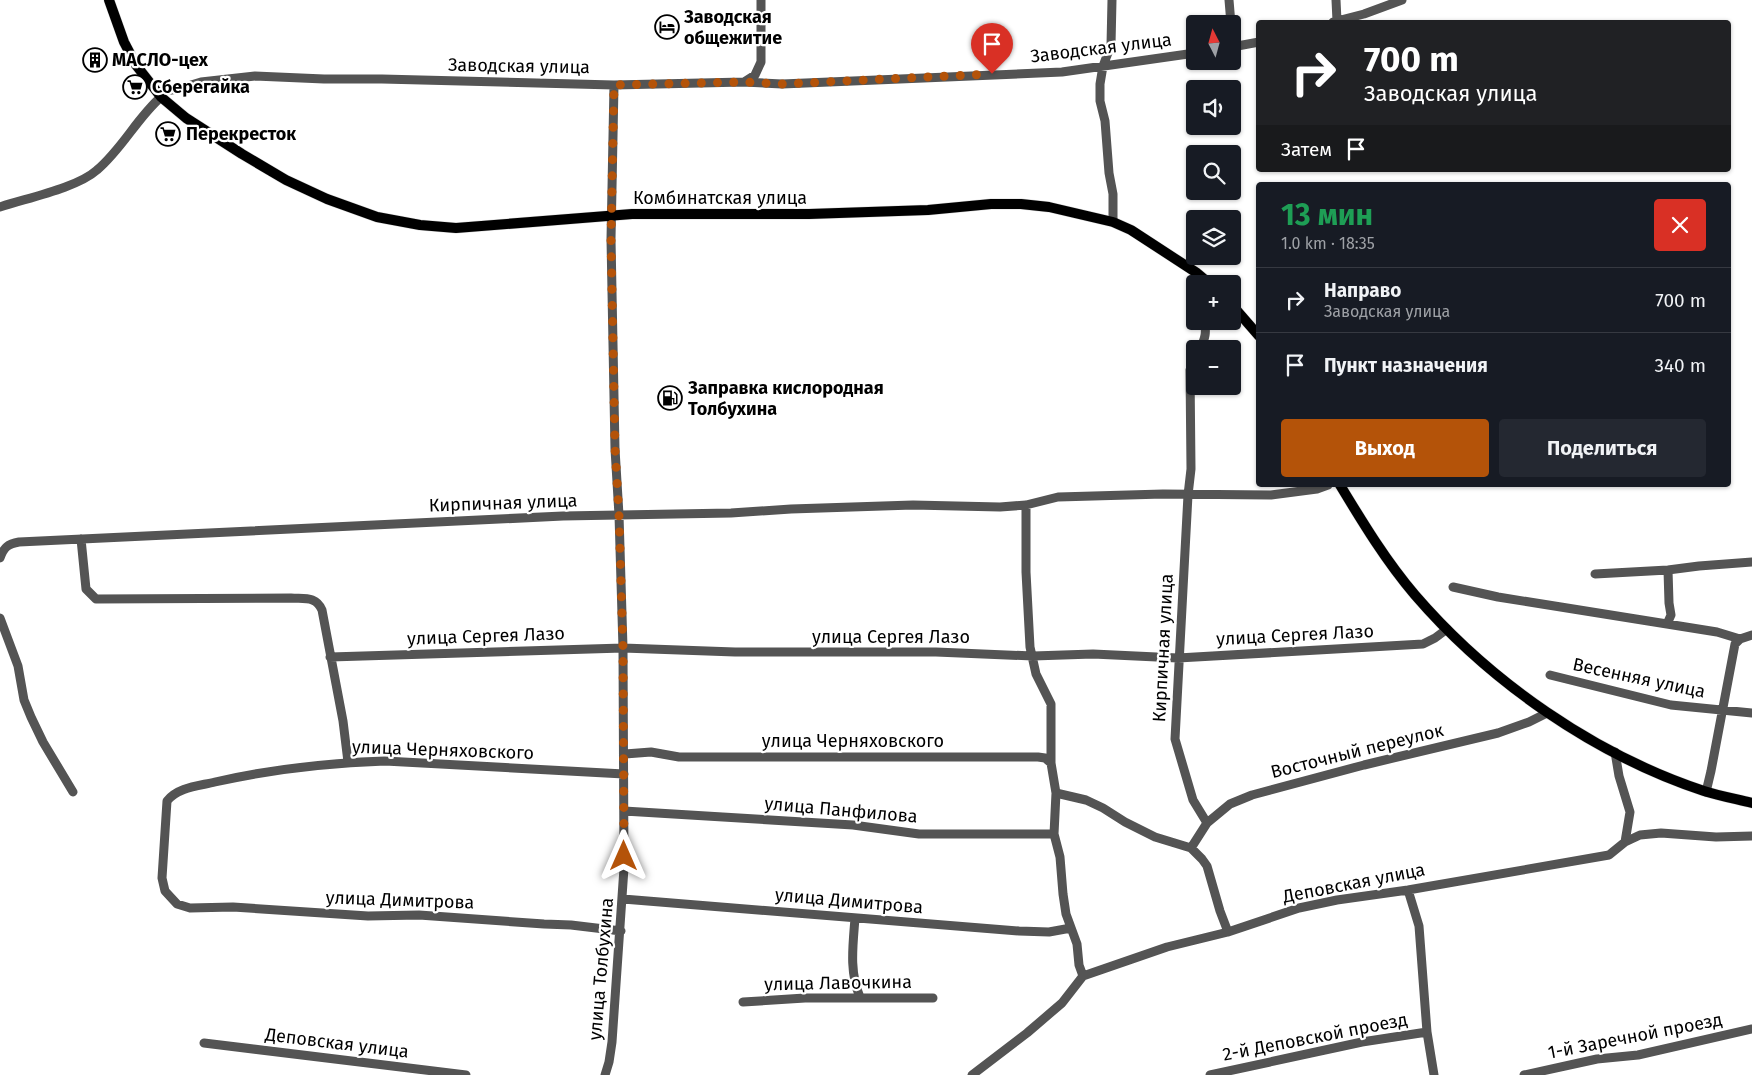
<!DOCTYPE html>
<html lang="ru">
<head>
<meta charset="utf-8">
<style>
	:root { --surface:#171b24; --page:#242831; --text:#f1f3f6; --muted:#9ea1a6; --line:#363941; --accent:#b45309 }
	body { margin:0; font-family:"Fira Sans",sans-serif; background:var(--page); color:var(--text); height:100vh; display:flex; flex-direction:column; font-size:19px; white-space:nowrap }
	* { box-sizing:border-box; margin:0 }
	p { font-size:16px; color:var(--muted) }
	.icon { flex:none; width:28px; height:28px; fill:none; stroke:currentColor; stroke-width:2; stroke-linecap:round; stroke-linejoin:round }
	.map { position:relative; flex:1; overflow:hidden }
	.details { position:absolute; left:1256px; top:182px; width:475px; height:305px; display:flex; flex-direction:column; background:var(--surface); border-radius:5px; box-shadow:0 1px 4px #0004 }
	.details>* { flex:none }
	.top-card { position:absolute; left:1256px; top:20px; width:475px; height:152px; border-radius:5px; box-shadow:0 1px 4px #0004; background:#202124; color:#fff; overflow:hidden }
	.needle { width:32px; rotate:354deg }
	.buttons { position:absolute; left:1186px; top:15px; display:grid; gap:10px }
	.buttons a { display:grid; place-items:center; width:55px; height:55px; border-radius:5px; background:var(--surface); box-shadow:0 1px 4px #0004; font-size:25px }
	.pin { position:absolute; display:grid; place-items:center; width:42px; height:42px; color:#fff; margin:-51px -21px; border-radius:50% 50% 50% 0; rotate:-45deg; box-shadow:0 0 5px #0007 }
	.pin .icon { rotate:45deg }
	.me { position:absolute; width:55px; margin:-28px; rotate:0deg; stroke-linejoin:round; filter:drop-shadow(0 0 4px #0008) }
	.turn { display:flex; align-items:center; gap:18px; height:105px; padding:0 25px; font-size:22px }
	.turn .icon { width:65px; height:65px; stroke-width:2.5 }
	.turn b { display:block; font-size:35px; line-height:42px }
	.then { display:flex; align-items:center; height:48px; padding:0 25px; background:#0003; gap:10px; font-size:19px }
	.round { display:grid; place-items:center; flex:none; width:52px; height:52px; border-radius:5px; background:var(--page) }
	.head { display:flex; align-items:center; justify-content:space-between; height:85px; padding:0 25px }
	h1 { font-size:30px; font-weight:700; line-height:38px; color:#1e9e55 }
	.action { display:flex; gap:10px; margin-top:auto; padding:10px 25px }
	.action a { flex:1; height:58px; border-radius:5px; background:var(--accent); color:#fff; font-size:20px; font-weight:700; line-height:58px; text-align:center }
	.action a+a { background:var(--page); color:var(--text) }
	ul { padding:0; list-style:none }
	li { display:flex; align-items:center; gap:15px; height:65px; padding:0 25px; border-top:1px solid var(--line) }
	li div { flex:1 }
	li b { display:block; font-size:19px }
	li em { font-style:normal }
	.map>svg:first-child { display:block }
</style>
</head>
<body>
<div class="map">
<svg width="1752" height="1075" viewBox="0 0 1752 1075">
	<rect width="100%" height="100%" fill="#fff"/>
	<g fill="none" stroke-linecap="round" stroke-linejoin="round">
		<!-- major casing -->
		<g stroke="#dbdbdb" stroke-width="11">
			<path id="major" d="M109 0 124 42 136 65 161 97 186 118 242 154 286 180 327 199 377 217 420 225 456 228 632 214H809L928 210 991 204H1021L1049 207 1113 222 1131 230 1197 273 1210 284
				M1232 305 1259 336
				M1340 485C1363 523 1386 561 1415 595 1490 682 1595 755 1704 791 1720 796 1736 799 1752 803"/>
		</g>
		<!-- minor -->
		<path stroke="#545454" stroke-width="9" d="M1112 0 1111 45 1103 66 1100 84V101L1105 121 1109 173 1113 194V222
			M1229 0 1231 24
			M1336 0 1337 21
			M1333 22 1364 14 1402 0
			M1232 47 1259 42
			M744 82 755 75 761 62V0
			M158 92 178 89 201 82 255 76 324 79H382L614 85 744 82 782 84 1062 72 1195 53
			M0 207C27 198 77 188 97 170 122 149 137 118 161 97
			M1200 349C1205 339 1207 332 1204 321
			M1195 360 1190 370 1191 469 1188 495 1175 739 1193 800 1207 823 1230 804 1252 795 1364 765 1498 733 1529 722 1547 713
			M1026 505V572L1030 647 1036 674 1051 704V763L1056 793 1054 834 1060 857 1063 894 1066 914 1077 944 1079 965 1083 976
			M81 539 86 589 96 599 291 598C305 599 316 596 322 610L343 721 348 762
			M0 558C4 547 8 544 19 542L563 516 731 513 791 509 913 505 1000 507 1026 505 1058 497 1163 494 1271 495 1317 489 1328 485
			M1595 574 1668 570 1699 566 1752 562
			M1453 587 1498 597 1717 632 1740 639
			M0 618 18 666 24 700 31 717 43 742 73 792
			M1667 624 1671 615 1669 603 1668 570
			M330 657 623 648 735 652H936L1033 656 1093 654 1178 658 1423 644 1435 638 1447 629
			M1550 675 1671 705 1752 713
			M1615 752 1619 776 1630 812 1625 842
			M625 754 651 752 679 757H1038L1045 758 1051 763
			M1706 792 1711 771 1735 644 1740 639 1752 635
			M1056 793 1086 800 1103 808 1125 822 1155 837 1191 848
			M624 811 853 825 919 834H1054
			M1207 823 1191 848 1202 859 1207 866 1220 911 1228 932
			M1408 890 1419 926 1427 1032 1434 1075
			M623 899 1019 931 1049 932 1071 928
			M855 918C853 945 849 972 860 997
			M621 931 571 925 544 924 419 915 368 916 233 907 190 908 177 904 165 891 162 878 167 801C178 787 199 786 215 782 272 769 328 763 385 761L624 774
			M743 1002 805 998H933
			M204 1043 466 1075
			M605 1075 609 1062 612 1042 624 868 623 648 619 515 615 449 611 239 614 85
			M972 1075 1027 1033 1062 1003 1083 976 1167 947 1228 932 1299 908 1337 900 1408 890 1609 855 1625 842 1640 835 1661 833 1716 837 1752 836
			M1210 1075 1362 1042 1427 1032
			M1524 1075 1597 1059 1638 1055 1752 1029"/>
		<!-- major -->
		<use href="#major" stroke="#000" stroke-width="10"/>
	</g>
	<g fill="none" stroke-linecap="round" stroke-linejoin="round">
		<!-- route -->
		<path stroke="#b45309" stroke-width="9" stroke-dasharray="0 16.2" d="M624 856 623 648 619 515 615 448 611 239 614 85 744 82 782 84 992 74"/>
	</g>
	<!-- icons -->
	<defs>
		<g id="hotel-ring" transform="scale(1.25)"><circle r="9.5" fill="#fff" stroke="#000" stroke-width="1.5"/><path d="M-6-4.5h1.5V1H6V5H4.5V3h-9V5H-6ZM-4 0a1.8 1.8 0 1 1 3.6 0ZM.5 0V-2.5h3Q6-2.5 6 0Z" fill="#000"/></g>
		<g id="building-ring" transform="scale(1.25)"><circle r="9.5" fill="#fff" stroke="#000" stroke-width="1.5"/><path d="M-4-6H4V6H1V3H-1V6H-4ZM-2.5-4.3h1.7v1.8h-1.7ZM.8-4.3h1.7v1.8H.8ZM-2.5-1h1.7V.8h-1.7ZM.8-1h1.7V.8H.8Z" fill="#000"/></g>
		<g id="supermarket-ring" transform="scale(1.25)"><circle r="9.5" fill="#fff" stroke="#000" stroke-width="1.5"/><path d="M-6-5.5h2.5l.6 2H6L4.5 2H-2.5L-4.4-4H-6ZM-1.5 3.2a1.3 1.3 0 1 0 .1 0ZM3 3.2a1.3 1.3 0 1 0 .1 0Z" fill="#000"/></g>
		<g id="fuel-ring" transform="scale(1.25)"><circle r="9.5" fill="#fff" stroke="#000" stroke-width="1.5"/><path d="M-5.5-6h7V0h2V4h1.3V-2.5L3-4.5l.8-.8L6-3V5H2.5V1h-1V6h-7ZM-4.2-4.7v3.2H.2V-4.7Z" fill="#000"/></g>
	</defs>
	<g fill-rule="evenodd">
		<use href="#hotel-ring" x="667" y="27"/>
		<use href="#building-ring" x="95" y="60"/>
		<use href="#supermarket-ring" x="135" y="87"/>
		<use href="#supermarket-ring" x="168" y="134"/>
		<use href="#fuel-ring" x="670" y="398"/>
	</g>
	<g text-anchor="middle" stroke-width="4.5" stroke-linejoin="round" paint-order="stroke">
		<!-- poi labels -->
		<g font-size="18" font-weight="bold" fill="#000" stroke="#fff" text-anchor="start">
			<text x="684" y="23">Заводская<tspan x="684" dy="21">общежитие</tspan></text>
			<text x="112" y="66">МАСЛО-цех</text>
			<text x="152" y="93">Сберегайка</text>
			<text x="186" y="140">Перекресток</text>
			<text x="688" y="394">Заправка кислородная<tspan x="688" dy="21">Толбухина</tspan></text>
		</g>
		<!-- street labels -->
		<g font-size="18" fill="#000" stroke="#fff">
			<text transform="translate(1101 48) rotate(-7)" y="6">Заводская улица</text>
			<text transform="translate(519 66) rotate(1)" y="6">Заводская улица</text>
			<text x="720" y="204">Комбинатская улица</text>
			<text transform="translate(503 503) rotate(-2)" y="6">Кирпичная улица</text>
			<text transform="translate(1295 635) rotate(-3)" y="6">улица Сергея Лазо</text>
			<text transform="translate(486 636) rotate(-2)" y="6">улица Сергея Лазо</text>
			<text x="891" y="643">улица Сергея Лазо</text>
			<text transform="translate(1163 648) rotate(-87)" y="6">Кирпичная улица</text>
			<text transform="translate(1639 678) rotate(12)" y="6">Весенняя улица</text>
			<text x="853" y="747">улица Черняховского</text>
			<text transform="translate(443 750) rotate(2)" y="6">улица Черняховского</text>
			<text transform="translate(1357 751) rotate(-14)" y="6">Восточный переулок</text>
			<text transform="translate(841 810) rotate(5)" y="6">улица Панфилова</text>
			<text transform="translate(1354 883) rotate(-11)" y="6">Деповская улица</text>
			<text transform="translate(400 900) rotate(2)" y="6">улица Димитрова</text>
			<text transform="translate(849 901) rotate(5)" y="6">улица Димитрова</text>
			<text transform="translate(601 969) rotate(-85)" y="6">улица Толбухина</text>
			<text transform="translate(838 983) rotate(-1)" y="6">улица Лавочкина</text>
			<text transform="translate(1635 1036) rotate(-11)" y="6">1-й Заречной проезд</text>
			<text transform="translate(1315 1037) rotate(-11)" y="6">2-й Деповской проезд</text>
			<text transform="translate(337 1043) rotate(7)" y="6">Деповская улица</text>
		</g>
	</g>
</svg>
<div class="buttons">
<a><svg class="needle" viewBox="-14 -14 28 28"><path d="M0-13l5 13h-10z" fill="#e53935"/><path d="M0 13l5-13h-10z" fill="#9ea1a6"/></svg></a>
<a><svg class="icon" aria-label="sound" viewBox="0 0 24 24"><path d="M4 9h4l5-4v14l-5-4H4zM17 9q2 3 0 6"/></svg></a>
<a><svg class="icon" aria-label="search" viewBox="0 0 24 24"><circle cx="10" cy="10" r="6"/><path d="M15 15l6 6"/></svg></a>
<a><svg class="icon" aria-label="layers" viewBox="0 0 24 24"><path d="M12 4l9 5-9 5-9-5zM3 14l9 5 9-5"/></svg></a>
<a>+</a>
<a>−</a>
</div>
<div class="pin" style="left:992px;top:74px;background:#d93025"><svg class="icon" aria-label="arrive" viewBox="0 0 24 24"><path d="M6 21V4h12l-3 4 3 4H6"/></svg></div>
<svg class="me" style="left:624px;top:856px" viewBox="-20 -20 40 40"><path d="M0-17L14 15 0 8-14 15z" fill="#b45309" stroke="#fff" stroke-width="4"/></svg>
<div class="top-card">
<div class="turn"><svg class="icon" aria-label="right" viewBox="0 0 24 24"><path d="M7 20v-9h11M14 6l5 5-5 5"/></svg><div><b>700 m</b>Заводская улица</div></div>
<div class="then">Затем<svg class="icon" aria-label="arrive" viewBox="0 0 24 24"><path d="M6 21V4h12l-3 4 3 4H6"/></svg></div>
</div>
<section class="details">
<div class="head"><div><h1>13 мин</h1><p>1.0 km · 18:35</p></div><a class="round" style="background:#d93025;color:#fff"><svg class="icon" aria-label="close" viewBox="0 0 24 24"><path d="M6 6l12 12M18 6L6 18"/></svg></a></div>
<ul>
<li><svg class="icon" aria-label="right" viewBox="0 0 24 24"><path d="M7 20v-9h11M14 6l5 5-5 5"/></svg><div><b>Направо</b><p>Заводская улица</p></div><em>700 m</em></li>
<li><svg class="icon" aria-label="arrive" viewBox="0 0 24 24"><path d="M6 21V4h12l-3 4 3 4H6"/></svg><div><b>Пункт назначения</b></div><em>340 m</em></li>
</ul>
<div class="action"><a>Выход</a><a>Поделиться</a></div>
</section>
</div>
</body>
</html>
